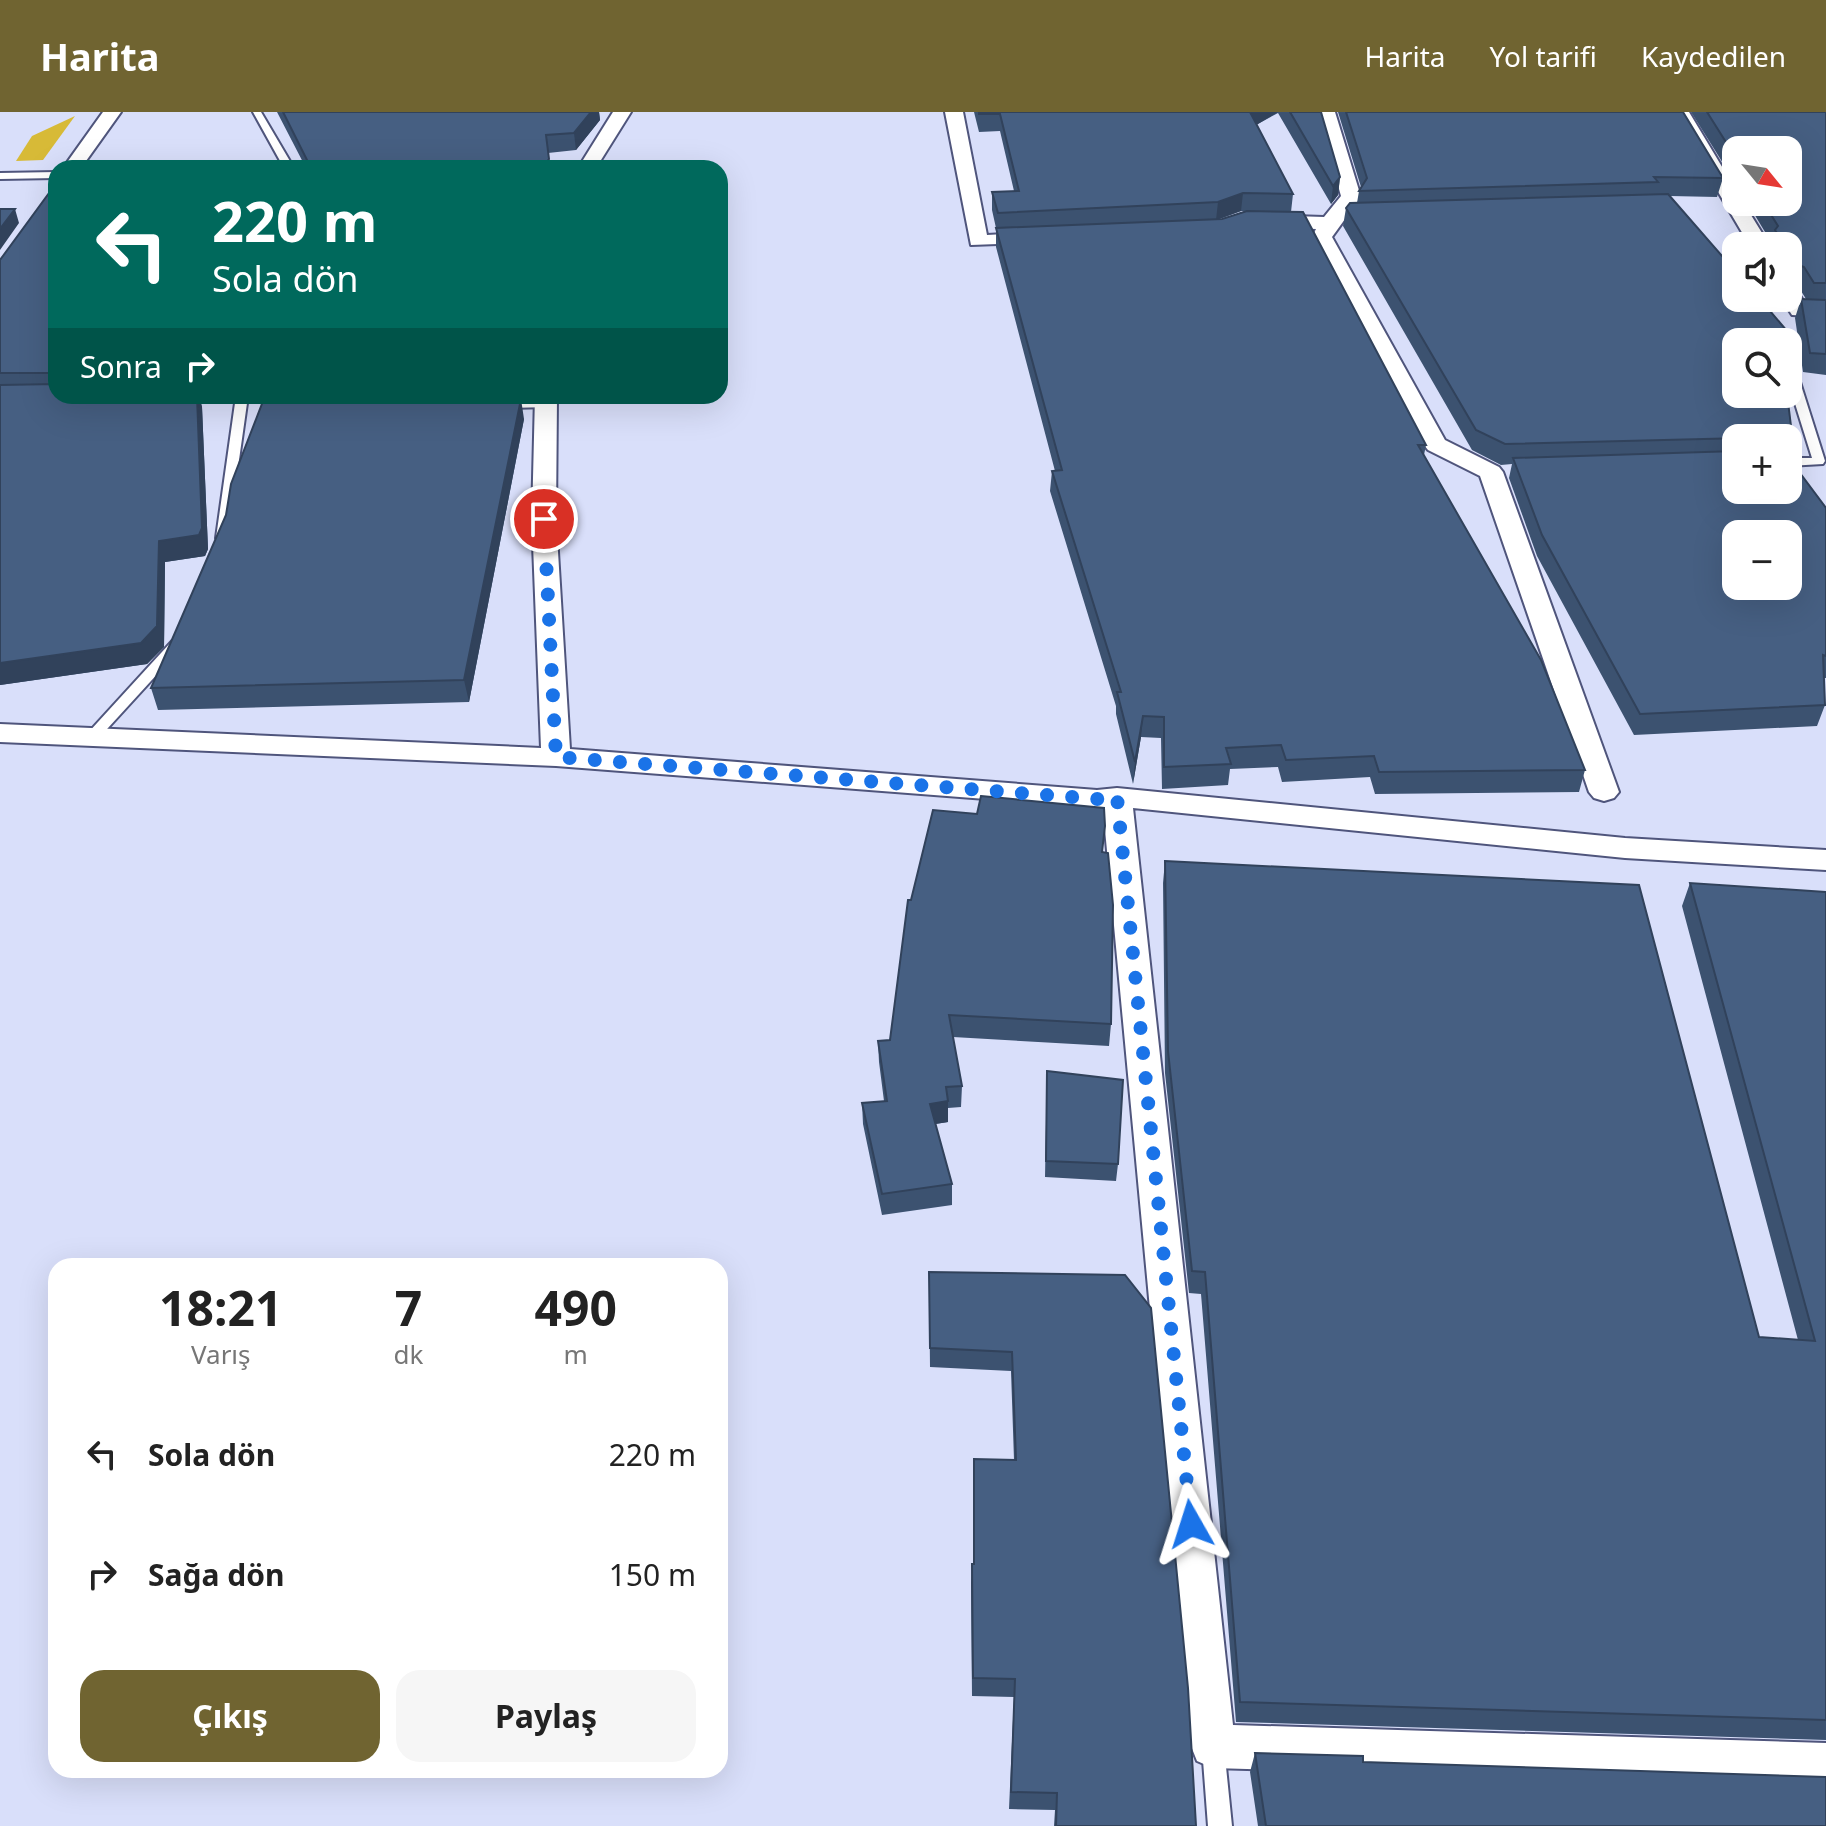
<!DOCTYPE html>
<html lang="tr">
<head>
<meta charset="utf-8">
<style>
	:root { --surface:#fff; --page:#f6f6f6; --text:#222; --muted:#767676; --accent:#706431 }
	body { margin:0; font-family:"Noto Sans",sans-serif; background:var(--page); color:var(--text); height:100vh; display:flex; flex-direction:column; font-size:30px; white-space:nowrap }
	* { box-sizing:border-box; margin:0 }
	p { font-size:26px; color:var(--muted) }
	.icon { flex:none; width:44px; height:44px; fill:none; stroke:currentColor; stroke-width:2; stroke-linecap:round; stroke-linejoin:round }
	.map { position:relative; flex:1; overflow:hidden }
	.sheet { position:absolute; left:48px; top:1146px; width:680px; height:520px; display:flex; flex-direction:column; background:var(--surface); border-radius:24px; box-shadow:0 8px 32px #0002 }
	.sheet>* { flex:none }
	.hud { position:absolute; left:48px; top:48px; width:680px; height:244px; border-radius:24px; box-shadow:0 8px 32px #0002; background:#00695c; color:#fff; overflow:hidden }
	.needle { width:52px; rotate:120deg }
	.fabs { position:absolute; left:1722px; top:24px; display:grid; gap:16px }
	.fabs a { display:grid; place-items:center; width:80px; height:80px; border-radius:16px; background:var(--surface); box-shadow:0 8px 32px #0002; font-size:40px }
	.pin { position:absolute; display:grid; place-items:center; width:68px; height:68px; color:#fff; margin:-34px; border:4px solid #fff; border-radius:50%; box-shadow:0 2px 8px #0007 }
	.me { position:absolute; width:88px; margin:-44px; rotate:354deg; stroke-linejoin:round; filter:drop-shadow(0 0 6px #0008) }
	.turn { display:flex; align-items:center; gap:28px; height:168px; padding:0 32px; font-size:36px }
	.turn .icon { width:104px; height:104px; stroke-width:2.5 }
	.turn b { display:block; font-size:56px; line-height:68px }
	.then { display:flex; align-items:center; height:76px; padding:0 32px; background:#0003; gap:16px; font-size:30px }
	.eta { display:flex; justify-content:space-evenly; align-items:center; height:136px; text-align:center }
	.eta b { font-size:48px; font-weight:700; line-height:56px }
	.cta { display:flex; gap:16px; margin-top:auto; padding:16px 32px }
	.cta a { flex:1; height:92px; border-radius:24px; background:var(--accent); color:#fff; font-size:32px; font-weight:700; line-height:92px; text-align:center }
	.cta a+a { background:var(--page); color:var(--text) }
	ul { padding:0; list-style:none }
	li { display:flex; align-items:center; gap:24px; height:120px; padding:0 32px }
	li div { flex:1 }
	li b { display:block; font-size:30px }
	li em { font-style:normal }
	header { display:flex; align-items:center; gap:48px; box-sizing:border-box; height:112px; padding:0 40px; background:var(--accent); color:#fff }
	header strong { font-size:38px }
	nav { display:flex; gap:44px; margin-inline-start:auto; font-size:28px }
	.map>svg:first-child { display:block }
</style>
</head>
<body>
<header>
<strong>Harita</strong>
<nav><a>Harita</a><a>Yol tarifi</a><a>Kaydedilen</a></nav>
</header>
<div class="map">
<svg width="1826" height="1714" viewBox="0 0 1826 1714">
	<rect width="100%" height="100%" fill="#d9dffa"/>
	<!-- green -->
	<path fill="#d7ba37" d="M75 4 43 48 16 49 32 24Z"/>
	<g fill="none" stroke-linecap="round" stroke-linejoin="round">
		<!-- service casing -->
		<g stroke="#4f557c" stroke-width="4">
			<path id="service" d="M253 0H261L294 56H284Z
				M56 60V66L0 67V61Z
				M1788 248 1794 251 1825 349 1823 352 1788 354V346H1812L1788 269Z
				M172 284H233L227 287 177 288Z
				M236 284H248L228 426 222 430 216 426Z
				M546 290 550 291V295L503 296 497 293 503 290Z
				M177 528 182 529V535L97 628H87L85 625 87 622 172 529Z
				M1213 1624 1221 1627 1224 1635 1232 1714H1208L1202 1635 1205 1627Z"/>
		</g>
		<!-- minor casing -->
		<g stroke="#4f557c" stroke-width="4">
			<path id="minor" d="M103 0H121L81 56H63Z
				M613 0H631L596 56H578Z
				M945 0H963L987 123 1040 120 1050 126 1047 130 971 133Z
				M1317 0H1335L1361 85 1332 125 1445 328 1499 355 1503 360 1619 680 1614 686 1604 689 1594 686 1589 680 1480 364 1428 338 1424 333 1312 125 1316 117 1264 115 1254 109 1264 103 1324 105 1341 84Z
				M1671 0H1689L1736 78V90H1743L1770 134H1750Z
				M1788 174 1795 176 1806 193H1826V205L1792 203 1781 186H1788Z
				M535 284H557L556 407 570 637 1097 678 1117 676 1625 726 1826 738V758L1625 746 1133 696 1233 1613 1826 1631V1675L1213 1656 1197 1649 1191 1634 1103 696 556 654 0 630V612L541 636 532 407Z"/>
		</g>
		<!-- service -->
		<use href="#service" fill="#fff" fill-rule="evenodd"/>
		<!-- minor -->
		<use href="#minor" fill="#fff" fill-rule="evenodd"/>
	</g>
	<!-- wall -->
	<path fill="#3c5270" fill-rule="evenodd" d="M277 0H599L600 8 576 38 548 41 550 56H306Z
		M974 0H1321L1340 65 1338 83 1331 92 1278 1 1256 13 1293 82 1291 100 1426 333 1424 343 1585 658 1579 680 1375 682 1370 665 1282 670 1278 655 1230 657 1228 673 1162 677 1161 626 1141 625 1133 672 1116 602V594L1050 379 1052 359H1055L996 135V116L992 98V80L1014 79 1000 19 979 20ZM1241 99H1245L1222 107 1217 108Z
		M1338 0H1683L1723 66 1717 85 1670 84 1736 160V186H1759L1793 226 1791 239 1788 249V230H1736V282H1787L1791 314 1787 326H1736V378H1788V345L1826 396V566H1824L1825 593 1817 614 1634 623 1537 444 1509 366 1512 352 1501 353 1472 338 1343 114 1346 96 1350 91H1357L1359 79 1361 75ZM1736 422H1788V474H1736Z
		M1691 0H1826V263L1803 260 1795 206 1801 187H1806L1798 174 1790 171 1788 168V134H1770L1771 130 1747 90H1788L1736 38V72Z
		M56 77V284H199L202 295 208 437 205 444 165 450 164 535 147 552 0 573V148Z
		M249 284H484L483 287 524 307 469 590 158 598 151 576 226 403 263 289H250Z
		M1103 740 1111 912 1109 934 953 925 962 974 961 995 948 996V1010L935 1012 952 1072V1093L882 1103 863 1012 862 991 884 989 879 950 878 929 890 928 911 788Z
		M1165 749 1759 1225 1798 1228 1682 794 1690 771 1826 780V1628L1236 1610 1201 1182 1189 1181 1165 961 1163 771Z
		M1047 959 1118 1052 1116 1069 1045 1065Z
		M929 1160 1125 1163 1196 1714H1054L1055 1698 1009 1697 1014 1585 972 1584 971 1471 972 1452H974V1347L1014 1348 1011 1259 930 1255Z
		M1255 1641 1363 1650 1826 1714H1258L1250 1660Z"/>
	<!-- shaded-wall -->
	<path fill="#31425b" d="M591 0H599L600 8 576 38 574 21Z
		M1250 0H1278L1248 18Z
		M549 47 550 56H542Z
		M1340 65 1338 83 1331 92 1333 74Z
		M1243 81 1241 99 1216 108 1218 90Z
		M15 97 19 111 0 138V117Z
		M197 284H199L202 295 208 437 205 444 165 450 164 535 147 552 0 573V551L159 429Z
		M521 287 524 307 469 590 464 568Z
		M1143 604 1141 625 1133 672 1135 650Z
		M948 989V1010L929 1013 930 992Z"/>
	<!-- building -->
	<path fill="#465f82" stroke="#31425b" stroke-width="2" fill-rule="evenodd" d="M283 0H591L574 21 546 23 549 47 542 56H311Z
		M979 0H1250L1293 82 1243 81 1218 90 998 101 992 80 1019 79 1000 2H979Z
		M1290 0H1321L1340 65 1333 74Z
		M1346 0H1683L1723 66 1654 65 1658 70 1359 79 1367 66Z
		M1707 0H1826V171H1814L1804 155 1796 152 1788 140V134H1785L1775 118 1778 114 1763 90H1788V38H1736V46Z
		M52 77H56V261H0V148Z
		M1668 82 1736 160V186H1759L1793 226 1791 239 1788 238V230H1736V282H1787L1791 314 1765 315 1773 326H1744L1505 332 1476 318 1346 96 1350 91Z
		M0 97H15L0 117Z
		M1247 99 1303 100 1426 333H1418L1541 548 1585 658 1379 660 1374 644 1286 648 1281 633 1226 636 1231 652 1164 655V605L1143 604 1135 650 1117 580H1121L1052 359 1062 358 996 116 1222 107Z
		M1801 187 1826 188V242L1810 241Z
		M56 272V284H197L202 416 199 423 159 429 157 514 141 531 0 551V273Z
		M265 284H476L475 288 521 287 464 568 151 576 226 403 231 372Z
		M1736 339V378H1788V345L1826 396V544L1823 543 1825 593 1640 602 1542 423 1513 346ZM1736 422H1788V474H1736Z
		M981 684 1104 696 1105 714 1102 740 1108 741 1113 793 1111 912 949 903 962 974 946 975 948 989 930 992 952 1072 882 1082 862 991 887 989 878 929 890 928 908 788H911L933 698 977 702Z
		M1165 749 1639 773 1759 1225 1815 1229 1690 771 1826 780V1608L1240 1590 1205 1160 1192 1159 1168 939Z
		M1047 959 1123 968 1118 1052 1046 1049Z
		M929 1160 1125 1163 1151 1196 1188 1576 1196 1714H1056L1057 1681 1011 1680 1015 1567 973 1566 972 1452H974V1347L1016 1348 1012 1240 930 1236Z
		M1255 1641 1363 1644V1650L1826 1665V1714H1266Z"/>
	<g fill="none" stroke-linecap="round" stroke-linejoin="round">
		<!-- route -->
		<path stroke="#1a73e8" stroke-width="14" stroke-dasharray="0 25.2" d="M544 407 556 645 1097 687 1117 685 1191 1412"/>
	</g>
</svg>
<div class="fabs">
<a><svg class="needle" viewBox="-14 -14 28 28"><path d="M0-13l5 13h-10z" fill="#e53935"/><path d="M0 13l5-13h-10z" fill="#767676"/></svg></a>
<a><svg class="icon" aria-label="sound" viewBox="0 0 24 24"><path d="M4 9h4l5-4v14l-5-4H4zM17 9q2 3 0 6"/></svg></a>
<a><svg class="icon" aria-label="search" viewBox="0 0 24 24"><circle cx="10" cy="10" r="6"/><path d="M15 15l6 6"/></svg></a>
<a>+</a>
<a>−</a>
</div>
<div class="pin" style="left:544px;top:407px;background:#d93025"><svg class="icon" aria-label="arrive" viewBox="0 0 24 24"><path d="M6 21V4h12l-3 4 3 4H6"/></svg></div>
<svg class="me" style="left:1191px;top:1412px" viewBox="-20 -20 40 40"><path d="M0-17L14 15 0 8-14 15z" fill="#1a73e8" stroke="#fff" stroke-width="4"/></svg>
<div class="hud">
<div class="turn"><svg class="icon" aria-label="left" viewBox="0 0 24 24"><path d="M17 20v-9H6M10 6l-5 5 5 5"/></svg><div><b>220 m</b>Sola dön</div></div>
<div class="then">Sonra<svg class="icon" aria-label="right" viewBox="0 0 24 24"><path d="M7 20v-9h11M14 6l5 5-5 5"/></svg></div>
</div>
<section class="sheet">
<div class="eta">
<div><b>18:21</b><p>Varış</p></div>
<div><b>7</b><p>dk</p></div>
<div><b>490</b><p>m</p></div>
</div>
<ul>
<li><svg class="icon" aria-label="left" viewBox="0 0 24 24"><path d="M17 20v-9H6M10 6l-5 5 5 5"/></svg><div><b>Sola dön</b></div><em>220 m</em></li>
<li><svg class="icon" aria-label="right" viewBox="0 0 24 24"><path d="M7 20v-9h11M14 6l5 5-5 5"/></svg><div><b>Sağa dön</b></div><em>150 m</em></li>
</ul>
<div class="cta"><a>Çıkış</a><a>Paylaş</a></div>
</section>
</div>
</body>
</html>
